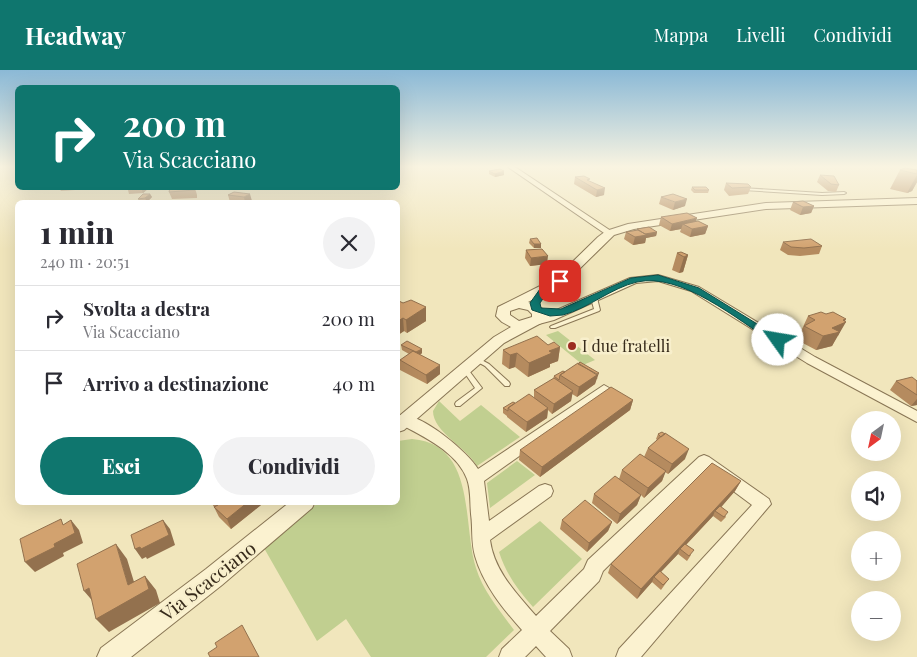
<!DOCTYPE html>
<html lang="it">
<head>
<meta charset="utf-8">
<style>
	:root { --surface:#fff; --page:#f2f2f3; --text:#2b2b33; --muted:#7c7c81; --line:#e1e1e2; --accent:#0f766e }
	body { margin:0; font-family:"Playfair Display",serif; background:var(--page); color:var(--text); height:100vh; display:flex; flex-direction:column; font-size:19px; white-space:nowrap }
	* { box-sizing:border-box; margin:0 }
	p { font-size:16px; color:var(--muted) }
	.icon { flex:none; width:28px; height:28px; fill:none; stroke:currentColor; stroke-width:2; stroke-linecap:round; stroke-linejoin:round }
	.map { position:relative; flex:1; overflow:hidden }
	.side { position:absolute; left:15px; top:130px; width:385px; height:305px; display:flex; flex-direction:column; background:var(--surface); border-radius:8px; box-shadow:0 5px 20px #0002 }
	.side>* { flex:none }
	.banner { position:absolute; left:15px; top:15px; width:385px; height:105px; border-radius:8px; box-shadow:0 5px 20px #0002; background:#0f766e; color:#fff; overflow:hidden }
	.needle { width:32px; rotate:213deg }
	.tools { position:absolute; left:851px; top:341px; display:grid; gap:10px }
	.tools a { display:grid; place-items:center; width:50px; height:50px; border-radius:50%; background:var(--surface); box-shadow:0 5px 20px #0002; font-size:25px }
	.pin { position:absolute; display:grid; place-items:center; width:42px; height:42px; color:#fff; margin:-21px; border-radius:10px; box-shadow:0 2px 8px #0006 }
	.me { position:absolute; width:55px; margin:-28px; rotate:302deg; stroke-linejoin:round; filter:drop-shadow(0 0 4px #0008) }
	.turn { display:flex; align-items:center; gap:18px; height:105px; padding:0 25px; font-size:22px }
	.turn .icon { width:65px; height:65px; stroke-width:2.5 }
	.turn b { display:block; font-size:35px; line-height:42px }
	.round { display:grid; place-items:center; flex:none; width:52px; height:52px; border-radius:26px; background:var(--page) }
	.overview { display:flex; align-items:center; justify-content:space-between; height:85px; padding:0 25px }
	h1 { font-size:30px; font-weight:800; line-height:38px }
	.action { display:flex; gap:10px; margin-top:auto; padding:10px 25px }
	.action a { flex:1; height:58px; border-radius:30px; background:var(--accent); color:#fff; font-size:20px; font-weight:800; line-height:58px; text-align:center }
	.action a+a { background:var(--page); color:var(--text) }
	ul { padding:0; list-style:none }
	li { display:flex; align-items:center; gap:15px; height:65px; padding:0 25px; border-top:1px solid var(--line) }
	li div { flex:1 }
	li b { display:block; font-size:19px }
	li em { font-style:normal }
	header { display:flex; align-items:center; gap:30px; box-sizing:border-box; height:70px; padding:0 25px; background:var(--accent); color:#fff }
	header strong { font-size:24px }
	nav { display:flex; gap:28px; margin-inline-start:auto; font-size:18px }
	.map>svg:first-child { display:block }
</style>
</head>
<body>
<header>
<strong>Headway</strong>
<nav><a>Mappa</a><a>Livelli</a><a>Condividi</a></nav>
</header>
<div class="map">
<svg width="917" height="587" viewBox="0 0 917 587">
	<rect width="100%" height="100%" fill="#f1e6bc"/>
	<!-- green -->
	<path fill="#c1cf90" d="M558 261 595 290 583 295 546 265Z
		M439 331 460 351 481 335 520 367 477 396C466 377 433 362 433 341Z
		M412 369C477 374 462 455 476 498 483 521 500 541 514 560L486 587H371L346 549 317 571 264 478 318 433 398 432V371Z
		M517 391 535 405 490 438 487 413Z
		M540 451 582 489 533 537C518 520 506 504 499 482Z"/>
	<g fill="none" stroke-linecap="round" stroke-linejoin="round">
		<!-- service casing -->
		<g stroke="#897655" stroke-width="2">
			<path id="service" d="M742 118 822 123 844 122 846 123 844 124 822 125 743 120H742Z
				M594 226 597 228 600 240 599 241 555 258H551L550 257 551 256 594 239 591 228Z
				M476 287 489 294 509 312 510 314 509 316H505L485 296 474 290 473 289 474 288Z
				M465 297 467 298 482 318 460 336H456L455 334 456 332 475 318 462 299Z"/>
		</g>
		<!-- minor casing -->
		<g stroke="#897655" stroke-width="2">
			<path id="minor" d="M508 97H515L614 163 607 165Z
				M658 205 699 217 815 287 917 341V352L807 293 691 221 658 211 636 213 554 250 535 255 529 252 630 208Z
				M604 315 611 319 609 322 484 411 489 451 539 416 545 414 551 416 553 421 551 426 490 470C494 501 517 524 536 546L584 499 588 490 699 387 704 385 709 387 769 429 771 434 641 587H616L619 579 752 435 705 400 603 501 599 511 550 561 569 579 572 587H546L536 576 525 587H499L502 579 522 560C503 539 483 514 475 486 471 472 473 458 471 444 470 433 471 420 467 409 457 382 424 367 400 354L398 350 400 346C419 341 468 382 478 399Z"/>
		</g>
		<!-- tertiary casing -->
		<g stroke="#897655" stroke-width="2">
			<path id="tertiary" d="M917 128V134L766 139 634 159 614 165 564 214 528 232C535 234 541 236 546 243L543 252 504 273 404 360 398 362V347L494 267 511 257 502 252 496 246 498 237 556 208 598 167 606 161 628 154 766 133ZM519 238 528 240 532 244V247L519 251 510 245V241Z
				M290 432H315L312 438 222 515 131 587H97L101 578 206 499Z"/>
		</g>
		<!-- service -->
		<use href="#service" fill="#fbf2d0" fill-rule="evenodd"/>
		<!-- minor -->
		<use href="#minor" fill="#fbf2d0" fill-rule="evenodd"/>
		<!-- tertiary -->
		<use href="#tertiary" fill="#fbf2d0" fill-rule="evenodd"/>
	</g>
	<!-- wall -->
	<path fill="#b58b5f" d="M900 100H917V112L912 121 907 123 890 119Z
		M489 101H504V105L495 107 489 104Z
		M820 105 839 115 836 122 828 121 817 112Z
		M575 107 589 111 604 125 596 127 574 114Z
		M726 113 751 117 748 124 729 126 724 120Z
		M692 117 709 120 708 123H694L691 120Z
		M59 118H88L89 119 61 121Z
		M123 118H149L143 123 129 124 128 120H125Z
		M195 118 197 125V128L172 129 169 122Z
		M234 122 252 131 249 132H230L228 125Z
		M150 124 152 127 147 132H140L138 129Z
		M661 127 685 136 673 140 659 134Z
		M793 132 814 136 811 143 800 145 790 140Z
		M661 147 696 151 708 156 705 164 690 167 680 162 681 159 670 161 659 155Z
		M626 162H657L656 166 646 168 645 173 633 175 624 169Z
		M530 169 541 174V178H534L529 173Z
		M783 172 822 176 819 184 800 186 788 185 780 180Z
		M526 180 547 194 530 196 525 188Z
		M677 183 688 185 683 202 679 203 672 200Z
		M398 232 426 237V251L407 263 404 261 398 265Z
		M826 244 845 251 838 266H837L832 276 816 280 797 270 808 246Z
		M401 275 422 279V283L420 285 440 304 427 314 400 300V290L409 284 402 280Z
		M548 275 560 277 558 291 550 294V297L528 307 515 297 509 299 502 294 503 280Z
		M565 302 598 308 596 309 595 314 577 327 572 324 571 331 552 344 548 340 547 348 526 362 507 347V346L503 343V338L534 328V320L553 309 554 306Z
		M896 311H917V335L911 336 890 320Z
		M633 330 630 340 540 407 519 390 520 380Z
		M662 362 685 389 668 404 665 402 662 411 644 428 641 425 637 435 617 454 592 433 594 424 619 409 622 400 644 387 648 378 657 370 656 369 658 364Z
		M741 411 735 421 721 437 726 447 721 452 713 446 686 475 691 485 687 491 678 484 661 502 669 509 666 513 661 520 652 512 637 529 608 503 611 494Z
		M211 432H260L261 435 231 459 219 447 214 437Z
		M562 450 612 452 608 461 587 482 560 459Z"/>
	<!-- shaded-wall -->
	<path fill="#93714e" d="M504 101V105L495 107V104Z
		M917 105V112L912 121 907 123Z
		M141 118H149L143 123Z
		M605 118 604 125 596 127 597 120Z
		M150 124 152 127 147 132 145 128Z
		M250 124 252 131 249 132H245L244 127Z
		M687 129 685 136 673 140 675 132Z
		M814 136 811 143 800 145 803 137Z
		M697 148 694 155 683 154 681 159 670 161 672 154Z
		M708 156 705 164 690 167 692 159Z
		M657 162 656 166 646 168 645 173 633 175 635 167 644 164Z
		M534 174H541V178H534Z
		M688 185 683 202 679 203 684 187Z
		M548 186 547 194 530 196 531 188Z
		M426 237V251L407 263 406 250Z
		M403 248 404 261 398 265V251Z
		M846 249 844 253 846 252 832 276 816 280 823 266 832 258 843 250Z
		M560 277 558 291 550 294V297L528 307 529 293 549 281Z
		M422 279V283L416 288V283Z
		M517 283 515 297 509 299 510 285Z
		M440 295V304L427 314 426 305Z
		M599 303 595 314 577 327 579 317Z
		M573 321 571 331 552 344 554 334Z
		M917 329V335L911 336Z
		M633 330 630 340 540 407 542 397Z
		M548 338 547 348 526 362 527 352Z
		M689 379 685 389 668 404 672 394Z
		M666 401 662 411 644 428 648 418Z
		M741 411 735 421 717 442 715 441 713 446 681 480 680 479 678 484 655 508 654 507 652 512 637 529 641 519Z
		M641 425 637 435 617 454 620 444Z
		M248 432H260L261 435 231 459 227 449Z
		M71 450 79 460 83 473 63 483 64 486 35 502 25 492 54 474Z
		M163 450 170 459 175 475 147 489 146 487 142 489 135 479Z
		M612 452 608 461 587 482 589 473Z
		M116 474 127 489 138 525 145 506 156 520 160 533 109 562 96 549 128 515Z
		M89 518 96 535 84 521Z"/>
	<!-- building -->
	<path fill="#d2a26f" stroke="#93714e" d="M905 98 917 100V104L900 100Z
		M500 99 504 101 495 104 489 101Z
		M820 105 834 106 839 115 831 114Z
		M584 106 590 109 587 110 605 118 597 120 575 107Z
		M726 113 748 114 751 117 732 118Z
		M692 117H706L709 120H695Z
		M170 118H195V120L169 122Z
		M234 122 250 124 244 127 228 125Z
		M143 124H150L145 128 138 129Z
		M673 124 687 129 675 132 661 127Z
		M803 131 814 136 803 137 793 132Z
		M687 143 697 148 672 154 661 147Z
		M698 151 708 156 692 159 683 154Z
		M649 157 657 162 645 164 637 159Z
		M638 160 647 165 635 167 626 162Z
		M537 168 541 174H534L530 169Z
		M811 169 822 176 804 178 791 177 783 172Z
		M542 179 548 186 531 188 526 180Z
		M681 182 688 185 684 187 677 183Z
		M411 230 426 237 406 250 403 248 398 251V236L399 235 398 234V232L399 231 403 233Z
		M821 242 826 244 833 242 846 249 843 250 846 252 832 258 840 262 823 266 804 256 815 250 808 246Z
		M537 266 548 275 554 272 560 277 549 281 552 283 529 293 517 283 510 285 503 280Z
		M407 271 422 279 416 282 401 275Z
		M413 281 440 295 426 305 400 290Z
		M580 292 599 303 597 304 578 294Z
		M578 293 597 305 579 317 560 305Z
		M563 301 565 302 560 305 559 310 554 306Z
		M912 307 917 311V325L896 311Z
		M554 308 573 321 554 334 534 320Z
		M611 317 633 330 542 397 520 380Z
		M529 324 548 338 527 352 508 338Z
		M513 332 515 333 508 338V341L503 338Z
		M662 362 665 364 661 367 658 364Z
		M665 363 689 379 672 394 648 378Z
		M640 384 666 401 648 418 622 400Z
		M712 393 741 411 641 519 611 494Z
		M615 406 641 425 620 444 594 424Z
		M585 430 612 452 589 473 562 450Z
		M215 432H248L227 449 214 437 218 435Z
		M720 436 728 442 724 447 715 441Z
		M61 449 63 455 71 450 75 463 54 474 55 477 25 492 20 469Z
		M163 450 169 465 141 479 140 477 135 479 131 465Z
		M116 474 128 515 145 506 149 519 96 549 89 518 84 521 77 494Z
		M685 474 694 480 689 486 680 479Z
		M660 501 669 509 663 515 654 507Z
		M242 555 259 587H210L208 583 217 577 215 573Z"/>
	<!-- sky -->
	<linearGradient id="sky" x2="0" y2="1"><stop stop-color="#8bb9d6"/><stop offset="0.54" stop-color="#f9f4e1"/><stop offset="1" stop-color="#f9f4e1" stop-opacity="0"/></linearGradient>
	<rect width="917" height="179" fill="url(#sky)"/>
	<!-- route -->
	<path fill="#0f766e" stroke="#0a4d48" d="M658 205 699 218 783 270 782 273H774C738 250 681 202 637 212 611 218 589 238 563 245L550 246 532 240 530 233 540 219 557 209 565 211 547 223 540 233 541 238 561 239 631 208Z"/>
	<!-- markers -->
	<circle fill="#9c2c21" stroke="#f8efcc" stroke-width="2" cx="572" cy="276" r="5"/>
	<g text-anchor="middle" stroke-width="5" stroke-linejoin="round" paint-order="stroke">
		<!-- poi labels -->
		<g font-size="16" fill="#372b1b" stroke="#f8efcc" text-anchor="start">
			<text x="582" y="282">I due fratelli</text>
		</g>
		<!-- near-street labels -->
		<g font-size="19" fill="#372b1b" stroke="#f8efcc">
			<text transform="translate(208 511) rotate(-38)" y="7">Via Scacciano</text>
		</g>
	</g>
</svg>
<div class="tools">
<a><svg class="needle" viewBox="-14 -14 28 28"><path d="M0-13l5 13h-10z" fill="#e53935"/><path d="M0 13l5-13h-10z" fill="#7c7c81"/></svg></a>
<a><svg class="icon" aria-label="sound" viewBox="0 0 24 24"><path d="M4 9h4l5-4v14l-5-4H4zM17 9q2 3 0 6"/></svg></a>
<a>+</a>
<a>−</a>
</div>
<div class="pin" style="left:560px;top:211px;background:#d93025"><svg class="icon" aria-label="arrive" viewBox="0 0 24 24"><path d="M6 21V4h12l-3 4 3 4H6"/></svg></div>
<svg class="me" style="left:778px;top:270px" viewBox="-20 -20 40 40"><circle r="19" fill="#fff"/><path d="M0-13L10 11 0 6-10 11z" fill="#0f766e"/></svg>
<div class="banner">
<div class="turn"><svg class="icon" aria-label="right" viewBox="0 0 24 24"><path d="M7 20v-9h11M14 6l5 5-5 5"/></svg><div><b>200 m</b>Via Scacciano</div></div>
</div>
<section class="side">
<div class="overview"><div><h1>1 min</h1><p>240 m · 20:51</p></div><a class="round"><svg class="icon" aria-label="close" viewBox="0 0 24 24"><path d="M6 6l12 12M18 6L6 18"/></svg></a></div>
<ul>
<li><svg class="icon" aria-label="right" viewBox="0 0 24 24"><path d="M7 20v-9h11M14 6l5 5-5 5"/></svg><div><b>Svolta a destra</b><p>Via Scacciano</p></div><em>200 m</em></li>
<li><svg class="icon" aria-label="arrive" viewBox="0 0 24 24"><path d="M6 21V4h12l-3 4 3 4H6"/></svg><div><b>Arrivo a destinazione</b></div><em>40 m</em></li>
</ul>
<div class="action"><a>Esci</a><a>Condividi</a></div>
</section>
</div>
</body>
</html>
